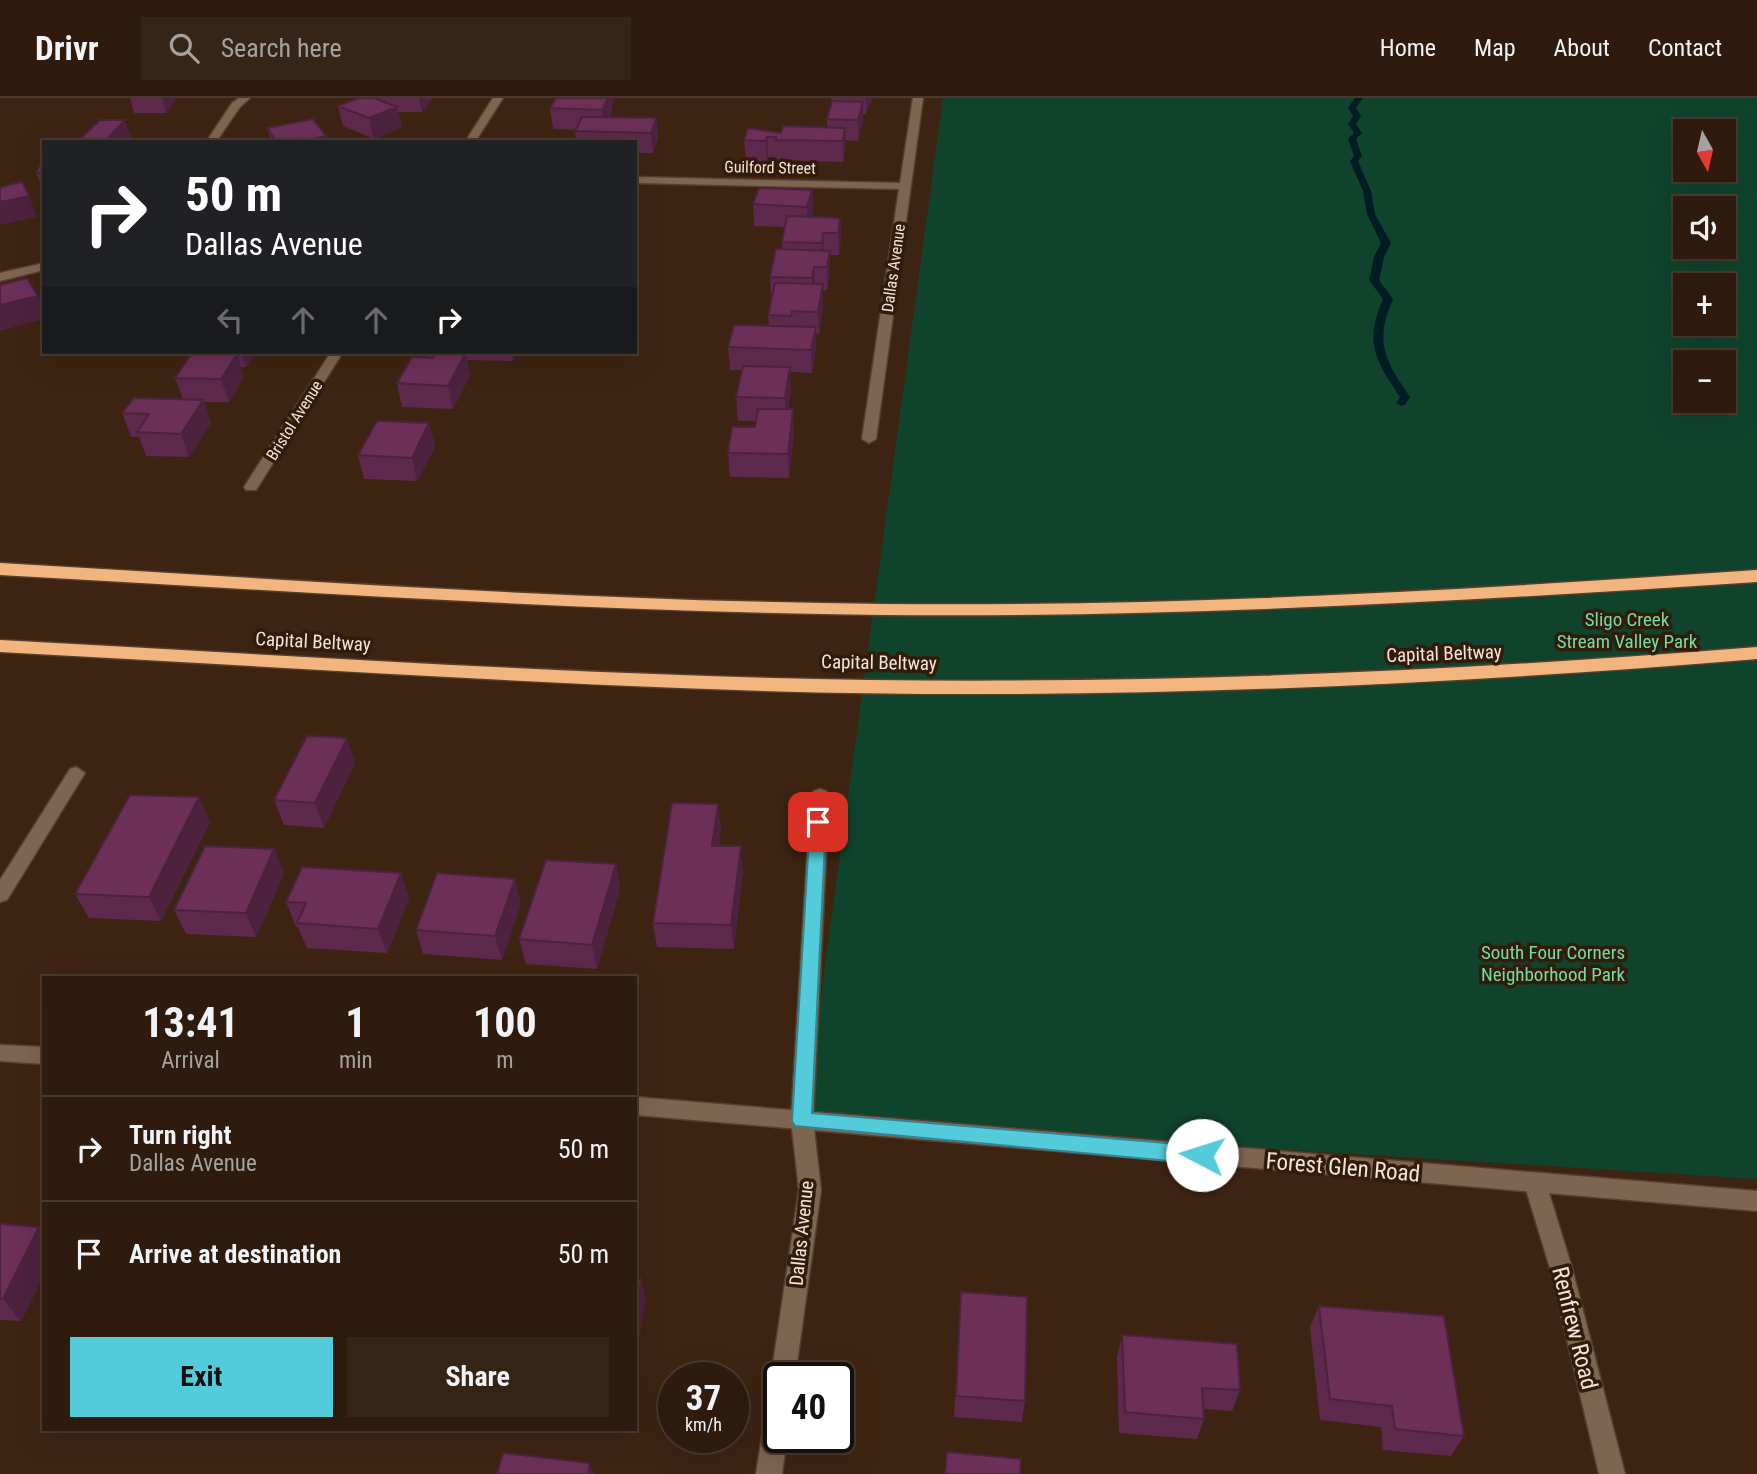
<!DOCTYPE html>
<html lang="en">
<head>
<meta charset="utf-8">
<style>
	:root { --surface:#2e1b0e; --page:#362417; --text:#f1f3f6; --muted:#a7a19e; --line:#49392e; --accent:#53cbdb }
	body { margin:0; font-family:"Roboto Condensed",sans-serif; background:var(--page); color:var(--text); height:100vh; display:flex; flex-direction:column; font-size:26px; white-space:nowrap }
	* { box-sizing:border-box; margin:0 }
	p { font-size:23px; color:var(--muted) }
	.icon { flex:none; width:38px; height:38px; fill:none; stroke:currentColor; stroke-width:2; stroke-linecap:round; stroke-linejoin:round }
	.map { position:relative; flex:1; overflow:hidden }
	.panel { position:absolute; left:42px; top:878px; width:595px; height:455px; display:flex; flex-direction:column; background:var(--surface); border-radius:0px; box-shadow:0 7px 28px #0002,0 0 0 2px var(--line) }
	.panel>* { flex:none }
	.guide { position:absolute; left:42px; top:42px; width:595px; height:214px; border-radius:0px; box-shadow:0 7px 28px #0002,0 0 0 2px var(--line); background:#202124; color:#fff; overflow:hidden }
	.needle { width:46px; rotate:172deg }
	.buttons { position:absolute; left:1673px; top:21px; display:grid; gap:14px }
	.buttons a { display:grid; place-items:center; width:63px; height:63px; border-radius:0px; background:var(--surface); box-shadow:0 7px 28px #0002,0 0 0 2px var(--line); font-size:35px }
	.speed { position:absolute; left:658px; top:1264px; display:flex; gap:14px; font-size:35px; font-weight:700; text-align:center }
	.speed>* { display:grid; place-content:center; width:91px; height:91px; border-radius:50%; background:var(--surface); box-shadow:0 7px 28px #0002,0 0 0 2px var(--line); line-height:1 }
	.speed small { font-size:18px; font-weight:400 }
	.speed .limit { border:4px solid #111; border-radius:10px; background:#fff; color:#111 }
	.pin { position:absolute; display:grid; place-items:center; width:60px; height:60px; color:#fff; margin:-30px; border-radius:14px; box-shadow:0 4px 10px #0006 }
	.me { position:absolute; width:77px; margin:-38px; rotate:275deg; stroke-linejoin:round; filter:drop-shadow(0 0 5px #0008) }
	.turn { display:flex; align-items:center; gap:24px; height:147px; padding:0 28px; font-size:32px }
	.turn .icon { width:91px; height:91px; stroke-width:2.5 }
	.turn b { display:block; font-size:49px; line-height:60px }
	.lanes { display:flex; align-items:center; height:66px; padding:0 28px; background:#0003; justify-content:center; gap:35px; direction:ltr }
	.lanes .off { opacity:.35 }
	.eta { display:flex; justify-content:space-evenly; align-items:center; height:119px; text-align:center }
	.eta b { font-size:42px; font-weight:700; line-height:49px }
	.primary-button { display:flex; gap:14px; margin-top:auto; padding:14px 28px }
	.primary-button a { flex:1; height:80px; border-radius:0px; background:var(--accent); color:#111; font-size:28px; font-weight:700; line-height:80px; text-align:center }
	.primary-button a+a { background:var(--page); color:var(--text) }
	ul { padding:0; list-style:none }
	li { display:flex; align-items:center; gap:21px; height:105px; padding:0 28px; border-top:2px solid var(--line) }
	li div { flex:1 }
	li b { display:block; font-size:26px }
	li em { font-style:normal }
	header { display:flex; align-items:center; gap:42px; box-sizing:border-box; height:98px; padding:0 35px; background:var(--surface); border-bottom:2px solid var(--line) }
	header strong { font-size:33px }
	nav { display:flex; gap:38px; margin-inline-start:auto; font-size:24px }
	.search { width:490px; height:63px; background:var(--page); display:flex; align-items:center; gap:18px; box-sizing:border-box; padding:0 24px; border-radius:0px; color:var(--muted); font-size:26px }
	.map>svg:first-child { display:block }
</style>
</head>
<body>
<header>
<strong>Drivr</strong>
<div class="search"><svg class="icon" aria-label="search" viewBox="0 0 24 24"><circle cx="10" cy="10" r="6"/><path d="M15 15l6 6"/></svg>Search here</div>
<nav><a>Home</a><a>Map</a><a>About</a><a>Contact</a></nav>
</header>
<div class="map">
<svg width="1757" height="1376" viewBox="0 0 1757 1376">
	<rect width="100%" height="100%" fill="#3d2412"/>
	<!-- green -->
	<path fill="#0f432c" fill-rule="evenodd" d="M943 0H1757V1081L804 1022ZM1685 33H1724V72H1685ZM1685 110H1724V149H1685ZM1685 187H1724V226H1685ZM1685 264H1724V303H1685Z"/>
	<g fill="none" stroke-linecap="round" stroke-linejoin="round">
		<!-- stream -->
		<path fill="#001d25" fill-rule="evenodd" d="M1355 0H1363L1356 10 1361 18 1356 26 1362 35 1356 41 1362 58 1358 63 1371 93 1375 116 1391 145 1384 159 1379 182 1393 201C1374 244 1385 262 1410 299L1405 307 1401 308 1396 305 1400 299C1375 262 1364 244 1383 201L1369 182 1374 159 1381 145 1367 116 1363 93 1350 63 1354 58 1348 41 1354 35 1348 26 1353 18 1348 10Z"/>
		<!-- minor casing -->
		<g stroke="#573f2e" stroke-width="3">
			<path id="minor" d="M239 0H250L240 9 216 44H206L232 5Z
				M493 0H503L475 44H465Z
				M913 0H923L876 341 869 345 862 341 899 91 635 85V79L900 85Z
				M44 165V172L0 183V175Z
				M331 254H343L256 392H246L244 389Z
				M76 669 85 675 7 802 0 804V782L70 671Z
				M820 691 826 693 829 697 813 1022 821 1092 795 1279H779V1289L774 1287 771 1279 799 1092 791 1022 811 697 814 693Z
				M1535 1075 1543 1078 1546 1085 1572 1170 1625 1376H1599L1550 1170 1524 1085 1527 1078Z
				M779 1295V1339H787L782 1376H756L767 1307 770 1299Z"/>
		</g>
		<!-- tertiary casing -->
		<g stroke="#573f2e" stroke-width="3">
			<path id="tertiary" d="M0 947 44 949V966L0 963Z
				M635 999 1757 1093V1113L635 1017Z"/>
		</g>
		<!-- motorway casing -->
		<g stroke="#573f2e" stroke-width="3">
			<path id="motorway" d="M0 465C294 482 588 503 883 506 1175 509 1466 492 1757 472V484C1466 503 1175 520 883 517 588 514 294 493 0 477Z
				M0 542C226 554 453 569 680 577 1039 591 1399 578 1757 549V561C1399 591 1039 605 680 590 453 581 226 566 0 554Z"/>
		</g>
		<!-- minor -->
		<use href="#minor" fill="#7e6550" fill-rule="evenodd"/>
		<!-- tertiary -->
		<use href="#tertiary" fill="#7e6550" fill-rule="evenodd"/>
		<!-- motorway -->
		<use href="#motorway" fill="#f3b57f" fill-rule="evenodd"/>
	</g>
	<!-- wall -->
	<path fill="#5d294c" d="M130 0H177L166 15H134Z
		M359 0H432V1L422 14H398L402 29 374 41 343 28 338 8Z
		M556 0H615L611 10V17L610 20H656L658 41 653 55H635V44H576L575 33 576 32 553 31 550 10Z
		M831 0H873L866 16H863V24L858 43 845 42 846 50 843 64 777 62V60L768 59 767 64 746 63 744 42 781 35 827 29V21L831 6Z
		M267 30 326 38 328 44H271Z
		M44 63V85H40L36 75Z
		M812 92 813 113 811 119 840 120 841 141 839 157H830V175L827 192H823V209L819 236H816V252L812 275 790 274 791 292 788 311 794 335 789 380 730 379 728 355 755 329 756 323H738L736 299 742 272H730L728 249 769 228 768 217 771 201 770 179 783 152 782 144 785 129 754 128 753 106Z
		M188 254H257L246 269H241L244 279 229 304H204L211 325 189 359 146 358 139 339H131L122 315 183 301 175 280 191 257H189Z
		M426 254H517L513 263 467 262 470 277 453 311 402 309 397 285 428 260Z
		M429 325 435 349 417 383 364 381 358 357Z
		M355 665 324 730 284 727 274 702Z
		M210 724 161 823 89 820 75 796Z
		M721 731 719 748 743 773 734 851 657 849 653 825Z
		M274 751 284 776 256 839 186 836 174 812Z
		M616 766 620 791 597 871 526 866 519 841Z
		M401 775 409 800 387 855 307 850 298 829H296L286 804Z
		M521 805 502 862 423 856 416 832Z
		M0 1126 39 1129 44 1135V1177L21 1223 0 1222Z
		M961 1194 1025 1303 1022 1324 954 1319Z
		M1319 1208 1464 1338 1451 1358 1383 1352 1381 1329 1320 1322 1310 1229Z
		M1122 1237 1240 1292 1232 1313 1203 1311 1204 1321 1197 1341 1119 1335 1117 1259Z"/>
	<!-- shaded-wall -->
	<path fill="#4c223e" d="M162 0H177L166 15Z
		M419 0 432 1 422 14Z
		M608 0H609L611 17 604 32 602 12Z
		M609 0H615L611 10Z
		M866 0H873L866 16Z
		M863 4V24L858 43V22Z
		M397 9 402 29 374 41 369 20Z
		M656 20 658 41 653 55 651 35Z
		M125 22 132 43 131 44H104Z
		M845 30 846 50 843 64V43Z
		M326 38 328 44H299Z
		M767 39 768 59 767 64 766 43Z
		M812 92 813 113 808 130 807 109Z
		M29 98 37 119 0 127V104Z
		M840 120 841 141 839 157 838 135Z
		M823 135 824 157 822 167V145Z
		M830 153V175L827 192V169Z
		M814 169 815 191 812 202V180Z
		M823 186V209L819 236 818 214Z
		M38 198 44 212V221L0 233V207Z
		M816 229V252L812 275 811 252Z
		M241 254H257L246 269Z
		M466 254 470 277 453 311 448 288Z
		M511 254H517L513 263Z
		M237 256 244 279 229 304 221 281Z
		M790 269 791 292 786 323 785 300Z
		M203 302 211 325 189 359 181 336Z
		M793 311 794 335 789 380 788 356Z
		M429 325 435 349 417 383 412 360Z
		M347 640 355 665 324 730 315 705Z
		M199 699 210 724 161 823 149 799Z
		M718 706 721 731 715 772 712 748Z
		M741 748 743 773 734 851 731 827Z
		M274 751 284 776 256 839 246 815Z
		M616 766 620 791 597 871 592 847Z
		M401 775 409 800 387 855 378 831Z
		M515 781 521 805 502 862 495 838Z
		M39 1129 44 1135V1177L21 1223 3 1201Z
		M641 1181 646 1203 635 1262V1213Z
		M590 1365 594 1376H588Z"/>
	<!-- building -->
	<path fill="#6c3058" stroke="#4c223e" stroke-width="2" d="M359 0H374L397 9 369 20 338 8Z
		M556 0H608L602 12 550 10Z
		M832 3 863 4 858 22 827 21Z
		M582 19 656 20 651 35 575 33Z
		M313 21 326 38 299 44 297 41 284 44H277L267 30Z
		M100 22H125L104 44H77Z
		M783 28 845 30 843 43 776 42V39H767L766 43 744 42 748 30 781 35Z
		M42 63H44V74L36 75Z
		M22 84 29 98 0 104V89Z
		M759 90 812 92 807 109 753 106Z
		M787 118 840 120 838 135H823L822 145 782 144Z
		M776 151 830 153 827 169H814L812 180 770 179Z
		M27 180 38 198 0 207V187Z
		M775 185 823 186 818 214 792 213 791 218 768 217Z
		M734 227 816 229 811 252 728 249Z
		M436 254H466L448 288 397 285 412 259 433 260Z
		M192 255 237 256 221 281 175 280Z
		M743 268 790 269 785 300 736 299Z
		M134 300 203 302 181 336 137 334 149 316 122 315Z
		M758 311H793L788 356 728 355 732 329H755Z
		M377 323 429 325 412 360 358 357Z
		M307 638 347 640 315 705 274 702Z
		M130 697 199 699 149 799 75 796Z
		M672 705 718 706 712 748H741L731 827 653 825Z
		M205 748 274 751 246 815 174 812Z
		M546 762 616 766 592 847 519 841Z
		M302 769 401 775 378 831 297 825 306 805 286 804Z
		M437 775 515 781 495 838 416 832Z
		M0 1126 39 1129 3 1201H0Z
		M635 1181H641L635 1213Z
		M961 1194 1027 1199 1025 1303 956 1298Z
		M1319 1208 1444 1218 1464 1338 1395 1331 1392 1308 1330 1301Z
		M1122 1237 1237 1246 1240 1292 1202 1290 1204 1321 1125 1314Z
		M947 1354 1021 1361 1020 1376H945Z
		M503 1355 590 1365 588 1376H497Z"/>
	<!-- route -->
	<path fill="#53cbdb" stroke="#36848e" stroke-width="2" d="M818 719 826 724 812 1015 1202 1048 1209 1051 1212 1057 1209 1063 1202 1066 795 1028 792 1023 810 724Z"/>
	<g text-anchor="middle" stroke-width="7" stroke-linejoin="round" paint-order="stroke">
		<!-- far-street labels -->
		<g font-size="16" fill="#f4e3d8" stroke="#321b08">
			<text transform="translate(770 69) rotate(1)" y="6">Guilford Street</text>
			<text transform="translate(893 170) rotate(-82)" y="6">Dallas Avenue</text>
			<text transform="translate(294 322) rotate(-58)" y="6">Bristol Avenue</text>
		</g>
		<!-- park labels -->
		<g font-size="19" fill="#70dea6" stroke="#321b08">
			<text x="1627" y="528">Sligo Creek<tspan x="1627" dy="22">Stream Valley Park</tspan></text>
			<text x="1553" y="861">South Four Corners<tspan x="1553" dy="22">Neighborhood Park</tspan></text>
		</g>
		<!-- street labels -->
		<g font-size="19" fill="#f4e3d8" stroke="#321b08">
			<text transform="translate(313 543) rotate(3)" y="7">Capital Beltway</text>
			<text transform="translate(1444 555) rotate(-2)" y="7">Capital Beltway</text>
			<text transform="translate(879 564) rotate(1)" y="7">Capital Beltway</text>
			<text transform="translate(801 1135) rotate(-84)" y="7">Dallas Avenue</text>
		</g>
		<!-- near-street labels -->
		<g font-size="23" fill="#f4e3d8" stroke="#321b08">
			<text transform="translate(1343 1069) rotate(5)" y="8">Forest Glen Road</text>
			<text transform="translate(1575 1230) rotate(76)" y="8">Renfrew Road</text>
		</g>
	</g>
</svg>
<div class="buttons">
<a><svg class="needle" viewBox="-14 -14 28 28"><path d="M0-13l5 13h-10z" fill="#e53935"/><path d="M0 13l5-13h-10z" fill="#a7a19e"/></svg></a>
<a><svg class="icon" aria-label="sound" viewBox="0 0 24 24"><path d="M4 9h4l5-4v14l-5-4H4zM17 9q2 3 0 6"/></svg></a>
<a>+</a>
<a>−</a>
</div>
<div class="speed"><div>37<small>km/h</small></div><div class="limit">40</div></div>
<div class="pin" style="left:818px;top:724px;background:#d93025"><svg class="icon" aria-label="arrive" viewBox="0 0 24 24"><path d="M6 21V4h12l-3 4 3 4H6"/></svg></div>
<svg class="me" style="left:1202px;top:1057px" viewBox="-20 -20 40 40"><circle r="19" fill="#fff"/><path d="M0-13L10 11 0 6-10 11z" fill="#53cbdb"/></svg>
<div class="guide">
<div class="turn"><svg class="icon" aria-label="right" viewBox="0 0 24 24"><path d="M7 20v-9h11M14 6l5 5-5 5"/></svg><div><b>50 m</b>Dallas Avenue</div></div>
<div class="lanes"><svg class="icon off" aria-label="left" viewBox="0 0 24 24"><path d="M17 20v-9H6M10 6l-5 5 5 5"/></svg><svg class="icon off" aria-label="ahead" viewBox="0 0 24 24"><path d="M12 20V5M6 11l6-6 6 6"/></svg><svg class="icon off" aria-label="ahead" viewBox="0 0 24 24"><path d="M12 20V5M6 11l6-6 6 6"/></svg><svg class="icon" aria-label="right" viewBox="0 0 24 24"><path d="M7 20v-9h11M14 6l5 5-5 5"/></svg></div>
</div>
<section class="panel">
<div class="eta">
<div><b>13:41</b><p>Arrival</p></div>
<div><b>1</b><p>min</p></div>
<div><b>100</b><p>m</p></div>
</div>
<ul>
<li><svg class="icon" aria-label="right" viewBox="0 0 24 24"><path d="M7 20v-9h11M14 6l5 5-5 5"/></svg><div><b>Turn right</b><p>Dallas Avenue</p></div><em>50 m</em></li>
<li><svg class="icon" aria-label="arrive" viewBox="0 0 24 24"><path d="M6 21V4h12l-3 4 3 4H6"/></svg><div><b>Arrive at destination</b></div><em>50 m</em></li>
</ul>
<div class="primary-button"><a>Exit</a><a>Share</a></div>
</section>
</div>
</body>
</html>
